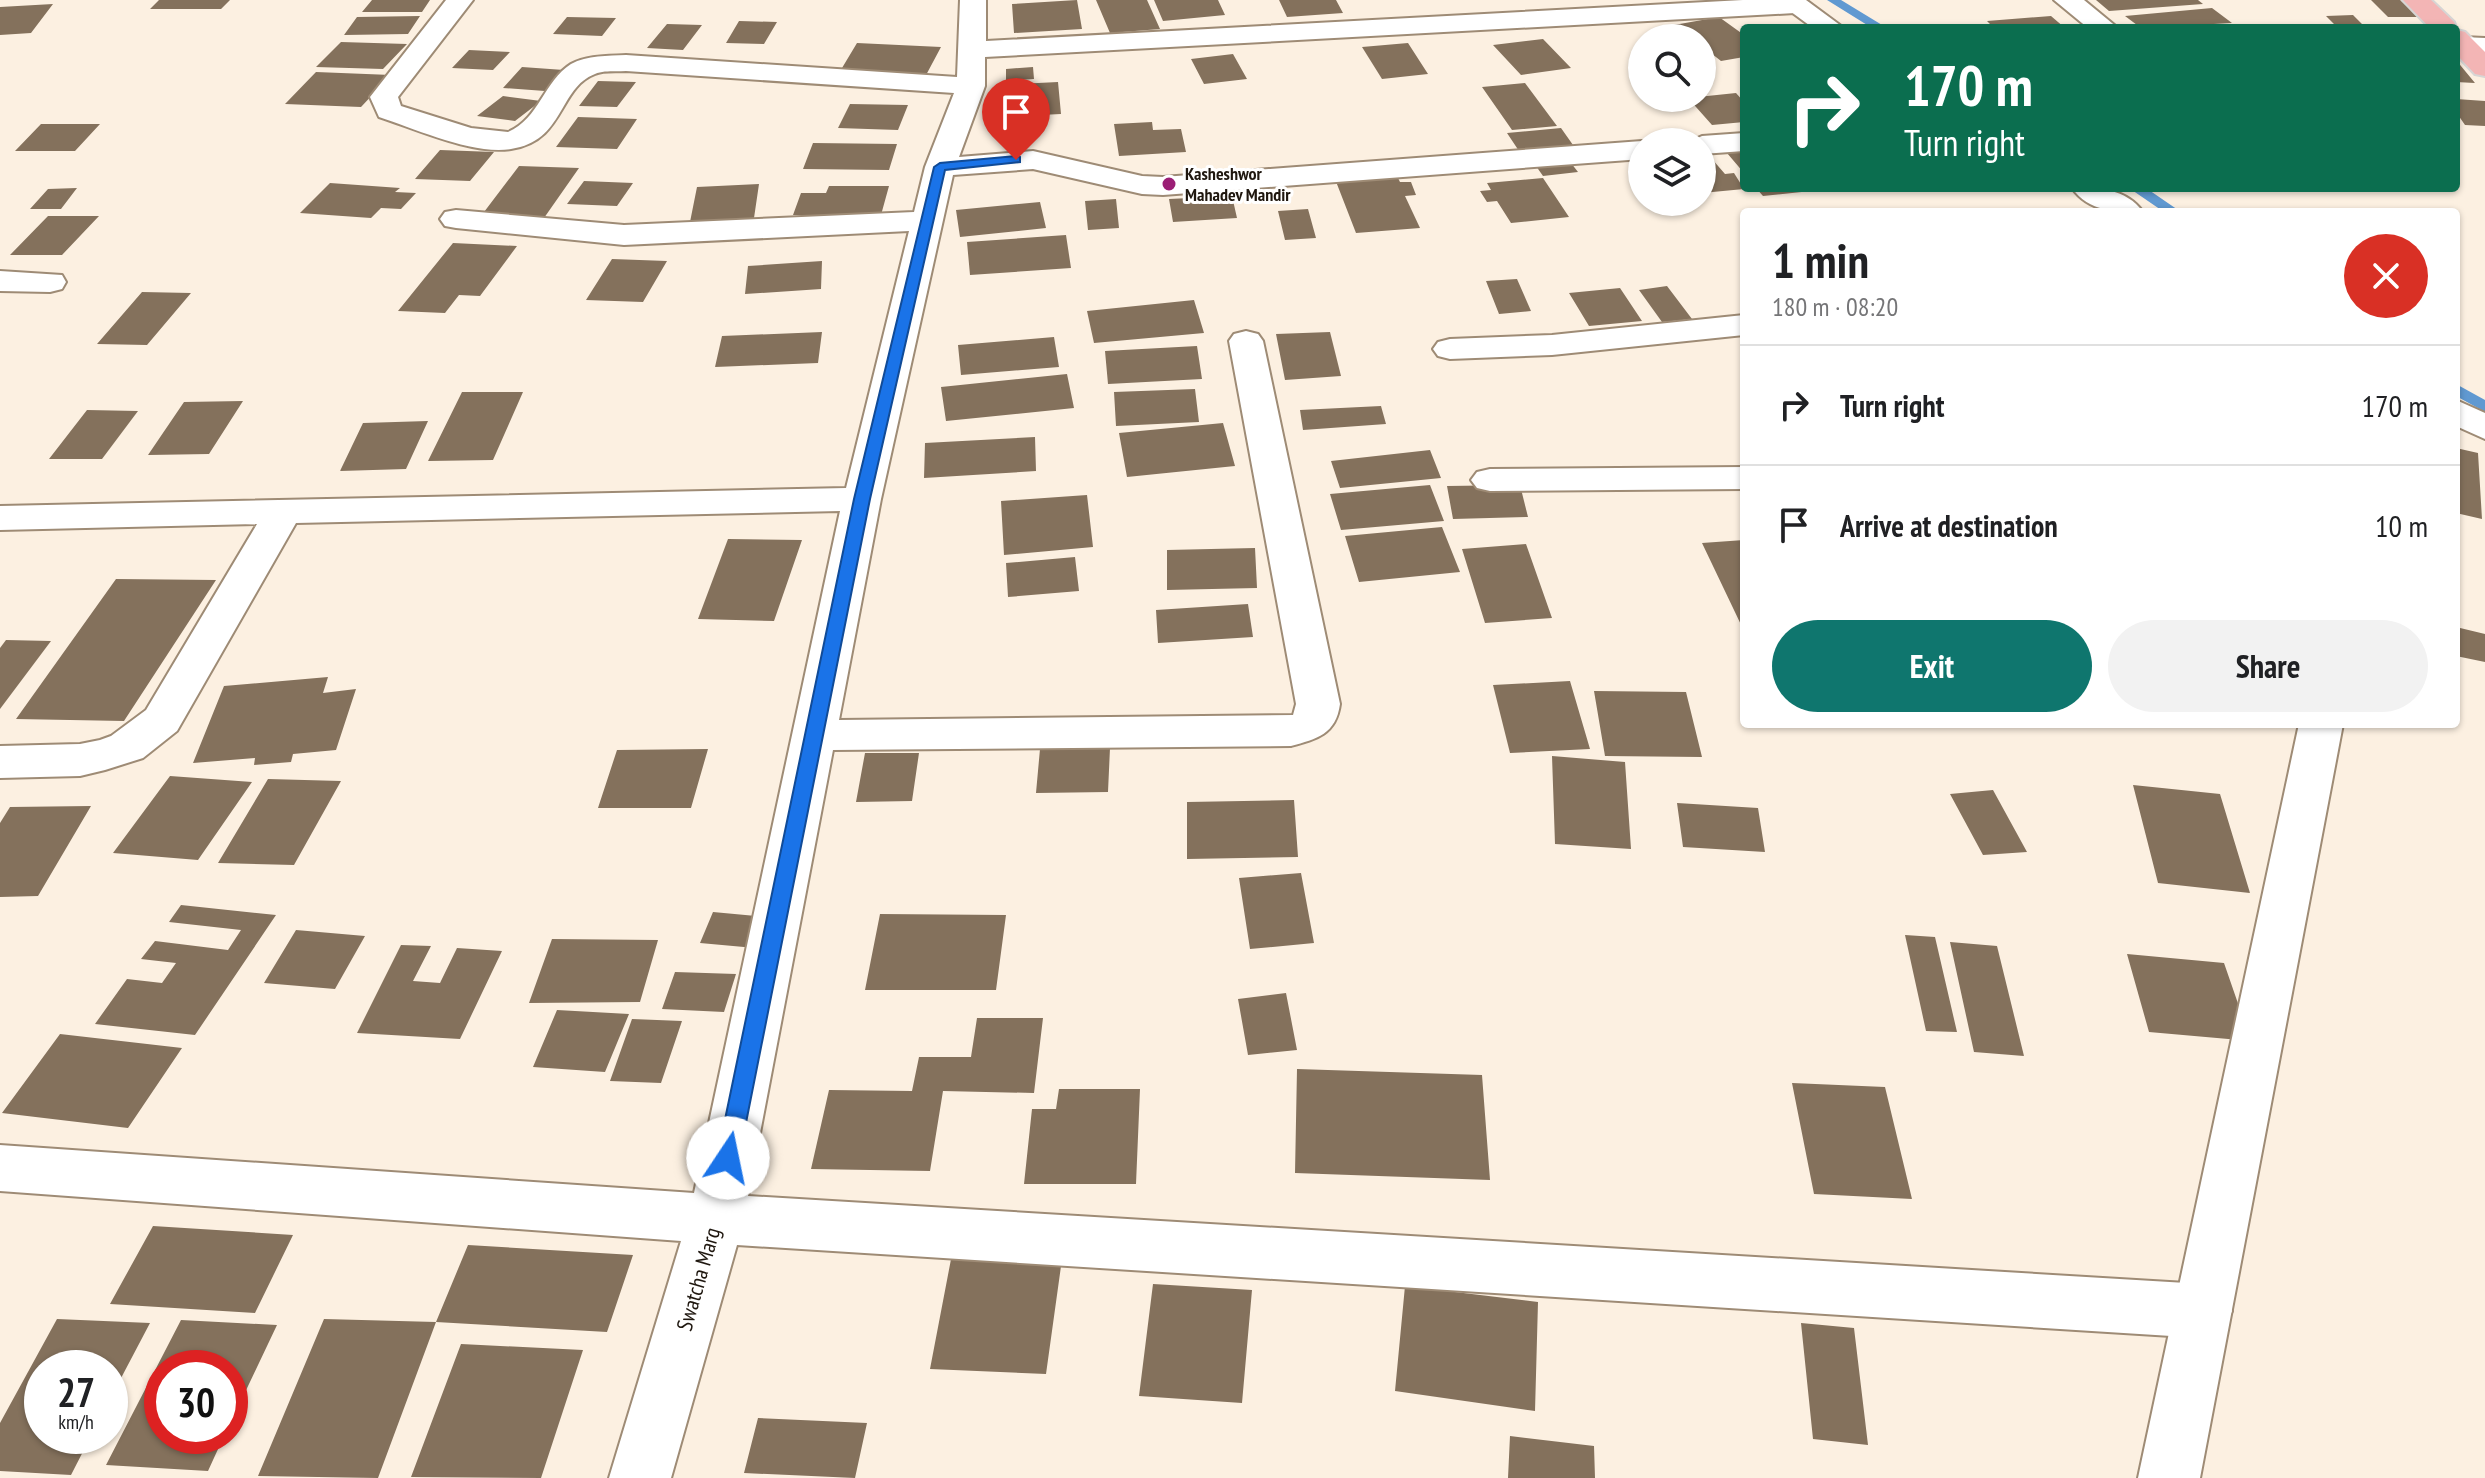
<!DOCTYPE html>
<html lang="en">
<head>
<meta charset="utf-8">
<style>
	:root { --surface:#fff; --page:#f2f2f2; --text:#202124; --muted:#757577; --line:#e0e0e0; --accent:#0f766e }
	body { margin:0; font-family:"PT Sans Narrow",sans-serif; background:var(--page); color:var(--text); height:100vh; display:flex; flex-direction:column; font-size:30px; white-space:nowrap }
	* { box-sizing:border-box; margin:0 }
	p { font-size:26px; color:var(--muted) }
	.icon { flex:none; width:44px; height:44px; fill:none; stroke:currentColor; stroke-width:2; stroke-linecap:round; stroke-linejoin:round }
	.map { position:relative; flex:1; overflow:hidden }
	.panel { position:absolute; left:1740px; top:208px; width:720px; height:520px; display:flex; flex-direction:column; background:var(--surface); border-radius:8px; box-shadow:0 2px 6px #0004 }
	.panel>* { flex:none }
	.top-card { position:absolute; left:1740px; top:24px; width:720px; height:168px; border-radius:8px; box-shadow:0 2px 6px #0004; background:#0b6e4f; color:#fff; overflow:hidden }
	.tools { position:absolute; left:1628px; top:24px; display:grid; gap:16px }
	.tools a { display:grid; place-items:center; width:88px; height:88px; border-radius:50%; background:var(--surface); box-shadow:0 2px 6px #0004; font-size:40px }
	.speed { position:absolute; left:24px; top:1350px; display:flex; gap:16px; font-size:40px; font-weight:700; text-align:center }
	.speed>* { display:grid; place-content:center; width:104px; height:104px; border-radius:50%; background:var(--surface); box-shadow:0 2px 6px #0004; line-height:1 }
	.speed small { font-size:20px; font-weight:400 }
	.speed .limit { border:12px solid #d22; background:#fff; color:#111 }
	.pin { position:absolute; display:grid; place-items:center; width:68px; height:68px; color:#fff; margin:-82px -34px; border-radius:50% 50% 50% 0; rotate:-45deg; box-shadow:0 0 8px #0007 }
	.pin .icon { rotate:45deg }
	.me { position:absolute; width:88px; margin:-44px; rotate:11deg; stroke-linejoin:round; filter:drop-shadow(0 0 6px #0008) }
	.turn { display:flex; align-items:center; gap:28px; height:168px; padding:0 32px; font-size:36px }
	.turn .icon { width:104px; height:104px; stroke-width:2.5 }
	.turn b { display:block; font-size:56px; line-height:68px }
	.round { display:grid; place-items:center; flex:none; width:84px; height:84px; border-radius:42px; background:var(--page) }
	.head { display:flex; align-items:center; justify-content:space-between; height:136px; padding:0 32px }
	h1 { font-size:48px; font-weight:800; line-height:60px }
	.primary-button { display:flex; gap:16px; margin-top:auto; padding:16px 32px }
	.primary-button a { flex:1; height:92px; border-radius:48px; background:var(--accent); color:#fff; font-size:32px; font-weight:800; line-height:92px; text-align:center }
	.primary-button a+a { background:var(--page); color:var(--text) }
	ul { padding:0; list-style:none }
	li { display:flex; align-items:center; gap:24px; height:120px; padding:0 32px; border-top:2px solid var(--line) }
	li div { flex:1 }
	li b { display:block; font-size:30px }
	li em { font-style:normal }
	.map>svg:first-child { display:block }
</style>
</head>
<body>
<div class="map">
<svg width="2485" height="1478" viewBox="0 0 2485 1478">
	<rect width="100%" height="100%" fill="#fcf0e1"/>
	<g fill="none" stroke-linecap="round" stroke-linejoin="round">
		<!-- stream -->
		<path fill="#6099d1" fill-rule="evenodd" d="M1827 0H1841L1887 28H1872Z
			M2129 188H2146L2181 212H2164Z
			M2456 384 2485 400V412L2456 396Z"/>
	</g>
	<!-- building -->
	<path fill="#84715c" d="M159 0H230L221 9H150Z
		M372 0H430L422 12H362Z
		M1077 0 1082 29 1014 33 1012 4Z
		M1096 0H1147L1160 29 1110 33Z
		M1154 0H1218L1225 15 1163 21Z
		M1279 0H1336L1343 13 1287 17Z
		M2096 0H2198L2203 4 2109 11Z
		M2371 0H2400L2419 17H2388Z
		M53 4 31 33 0 35V7Z
		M2212 8 2232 23 2141 28 2125 16Z
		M2353 15 2366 28H2338L2326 16Z
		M420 16 408 34 344 35 357 17Z
		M2051 16 2065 28H1994L1987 21Z
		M567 17 616 18 602 36 553 34Z
		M1719 17 1744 35V57L1721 61 1702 46V38H1692L1674 25Z
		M739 21 777 22 764 44 726 43Z
		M667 24 702 25 683 50 647 48Z
		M1543 39 1571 68 1521 75 1493 45Z
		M341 42 407 44 383 69 316 67Z
		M857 43 941 47 925 77 839 73Z
		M1408 43 1428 74 1382 79 1362 47Z
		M469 50 510 52 493 70 452 68Z
		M1233 54 1247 79 1204 84 1191 59Z
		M2456 60 2475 83 2456 82Z
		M522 67 564 70 545 91 503 88Z
		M1033 67 1034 79 1006 81V69Z
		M316 72 391 75 361 107 285 104Z
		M598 81 636 82 617 107 579 106Z
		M1058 82 1061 114 1020 116 1018 84Z
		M1525 83 1557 126 1512 130 1482 87Z
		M1736 93 1744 102V122L1712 125 1688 98Z
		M503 96 541 101 515 121 477 116Z
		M2456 99 2485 101V126L2465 125 2456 112Z
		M850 104 908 105 898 130 838 128Z
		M578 117 637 119 617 149 556 147Z
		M1152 122 1153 130 1181 129 1186 152 1119 156 1114 124Z
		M41 124H100L75 151H15Z
		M1561 128 1573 145 1519 151 1507 133Z
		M813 143 897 144 889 170 803 169Z
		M440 150 494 152 470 181 415 179Z
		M1744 151V173L1727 153Z
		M1712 159 1725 174 1734 173 1744 189 1702 193V160Z
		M1571 163 1578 172 1543 176 1536 166Z
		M519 166 579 168 544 218 481 216Z
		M1396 174 1400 182H1411L1416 195 1405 196 1420 228 1356 233 1335 179Z
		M1543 178 1569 217 1511 223 1497 201 1487 202 1480 191 1491 190 1487 183Z
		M584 181 633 183 617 206 567 204Z
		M330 183 400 188 395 192 416 193 401 209 381 208 371 218 300 213Z
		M759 184 754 218 690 222 697 187Z
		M829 186H889L881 215H845L843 221H823L824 215H793L801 193H826Z
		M77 188 61 209H30L48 189Z
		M1756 188H1809L1811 191 1763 196Z
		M1232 196 1237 218 1173 222 1169 199Z
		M1116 199 1119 228 1088 230 1085 201Z
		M1040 202 1046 228 960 237 956 210Z
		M1308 209 1316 238 1285 240 1278 211Z
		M48 216H99L62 255H10Z
		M1066 235 1071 268 970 275 967 242Z
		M453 243 517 246 480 296 459 295 445 313 398 311Z
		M612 259 667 261 643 302 586 300Z
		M822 261 821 289 745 294 748 266Z
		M1517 279 1531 311 1499 314 1486 281Z
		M1667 286 1692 319 1662 322 1639 290Z
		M1620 288 1642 321 1589 326 1569 293Z
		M142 292 191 293 147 345 97 344Z
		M1194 300 1204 333 1094 343 1087 311Z
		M822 332 818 363 715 367 722 336Z
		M1330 332 1341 376 1285 380 1276 334Z
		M1054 337 1059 367 961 375 958 345Z
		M1197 346 1202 379 1108 384 1105 351Z
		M1067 374 1074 408 946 421 941 387Z
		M1195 389 1199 422 1116 426 1114 392Z
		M462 392H523L493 460 428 461Z
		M243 401 209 454 148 455 184 402Z
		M1381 406 1386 424 1303 430 1300 410Z
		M87 410 138 411 102 459H49Z
		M428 421 406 469 340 471 363 423Z
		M1223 423 1235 466 1127 477 1119 433Z
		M1035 437 1036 471 924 478 925 443Z
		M2456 448 2478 453 2482 519 2456 513Z
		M1430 450 1441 478 1340 488 1331 461Z
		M1430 485 1444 521 1341 530 1330 494Z
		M1520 485 1528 517 1453 519 1447 486Z
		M1087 495 1093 547 1004 555 1001 501Z
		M1442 527 1460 572 1359 582 1345 536Z
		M728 539 802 540 774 621 698 619Z
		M1744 540V631L1702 543Z
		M1526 544 1552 618 1485 623 1462 549Z
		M1255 548 1257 588 1167 590V550Z
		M1075 557 1079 591 1008 597 1006 563Z
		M116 579 216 580 124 721 16 719Z
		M1248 604 1253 637 1158 643 1156 610Z
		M2456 627 2485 634V662L2456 656Z
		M6 640 51 641 0 709V648Z
		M328 677 323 693 356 689 336 750 293 754 291 762 254 765 255 758 193 763 224 686Z
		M1570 681 1590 749 1510 753 1493 685Z
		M1594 691 1686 692 1702 757 1605 756Z
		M1110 748 1108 792 1036 793 1040 749Z
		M708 749 691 808H598L617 750Z
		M865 753H919L912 801 856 802Z
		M1552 756 1625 762 1631 849 1555 844Z
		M170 776 252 782 198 860 113 853Z
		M268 779 341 781 294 865 218 863Z
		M2133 785 2220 794 2250 893 2158 883Z
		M1993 790 2027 852 1983 855 1950 794Z
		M1294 800 1298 857 1187 859V802Z
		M1677 803 1758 808 1765 852 1683 847Z
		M91 806 38 896 0 897V823L10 807Z
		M1301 873 1314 943 1250 949 1239 878Z
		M181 905 276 915 195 1035 95 1024 127 979 162 983 176 963 141 959 155 941 228 950 241 930 169 922Z
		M713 912 767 917 755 948 700 943Z
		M880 914 1006 915 996 990H865Z
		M296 930 365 936 335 989 264 983Z
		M1905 935 1935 937 1957 1032 1926 1031Z
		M552 939 658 940 640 1002 529 1003Z
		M1950 942 1997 946 2024 1056 1974 1052Z
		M401 945 431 946 413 981 440 983 457 948 502 951 460 1039 357 1033Z
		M2127 954 2224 963 2251 1041 2149 1032Z
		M675 972 736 974 724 1012 662 1009Z
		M1286 993 1297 1050 1248 1055 1238 999Z
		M557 1010 629 1014 605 1072 533 1067Z
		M977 1018H1043L1034 1093 943 1091 930 1171 811 1169 829 1090 912 1091 919 1057H971Z
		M632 1019 682 1021 661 1083 610 1081Z
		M60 1034 182 1048 128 1128 2 1113Z
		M1297 1069 1482 1075 1490 1180 1295 1173Z
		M1792 1083 1885 1087 1912 1199 1814 1194Z
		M1059 1089H1140L1136 1184H1024L1032 1109H1056Z
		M153 1226 293 1235 255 1313 110 1304Z
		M468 1245 633 1255 607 1332 436 1322Z
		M952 1254 1062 1259 1046 1374 930 1369Z
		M1153 1284 1252 1290 1242 1403 1139 1396Z
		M1405 1286 1538 1302 1535 1411 1395 1391Z
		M57 1319 150 1323 110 1399V1368H42V1436H91L71 1475 0 1471V1423Z
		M324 1319 436 1322 378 1478 258 1476Z
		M181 1320 277 1325 230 1424V1368H162V1436H224L208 1471 106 1465Z
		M1801 1323 1854 1328 1868 1445 1813 1439Z
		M461 1344 583 1350 541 1478 411 1477Z
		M758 1418 867 1423 855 1478 744 1473Z
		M1510 1436 1594 1446 1595 1478H1508Z"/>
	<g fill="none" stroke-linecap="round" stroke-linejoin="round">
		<!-- minor casing -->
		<g stroke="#9e8b75" stroke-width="4">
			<path id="minor" d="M446 0H473L398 97 401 106 471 128 508 132C539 119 544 81 571 64 587 55 608 56 626 55L957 77 960 0H986V41L1743 0H1805L1808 5 1804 11 1795 13 985 57V86L959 157 1033 151 1142 176 1163 177 1642 141 1646 142H1642V159L1163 195 1142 194 1033 169 953 175 881 499 839 720 1293 715 1296 704 1229 341 1234 334 1246 331 1258 334 1263 341 1340 704C1336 734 1317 739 1291 746L833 750 748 1196 2203 1284 2223 1292 2232 1311 2223 1330 2203 1338 737 1245 671 1478H609L681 1241 0 1191V1145L694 1193 840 511 296 523 177 731 143 758 105 770 80 776 0 778V746L80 744 100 740 111 736 146 710 257 524 0 530V506L846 488 909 231 624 245 456 228 445 226 440 219 445 212 456 210 624 225 914 212 925 167 954 93 626 71C616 72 604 70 595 74 558 88 565 141 511 149 472 155 416 129 379 117L370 97Z
				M2054 0H2084L2118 28H2088Z
				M2463 37 2485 38V54L2456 51V39Z
				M1744 133V151L1702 154V142H1689L1702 136Z
				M0 271 62 275 66 282 62 289 50 292 0 291Z
				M1744 315V335L1552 355 1450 359 1438 356 1433 349 1438 342 1450 339 1552 335Z
				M1744 467V489L1490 491 1477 488 1471 480 1477 472 1490 469Z"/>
		</g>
		<!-- tertiary casing -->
		<g stroke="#9e8b75" stroke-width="4">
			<path id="tertiary" d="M1775 0H1806L1844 28H1813Z
				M2072 188C2098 188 2126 188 2143 212 2116 212 2089 212 2072 188Z
				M2456 400 2485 413V439L2456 426Z
				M2299 724H2343L2200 1478H2138Z"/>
		</g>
		<!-- primary casing -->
		<g stroke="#d7d5d4" stroke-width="4">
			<path id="primary" d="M2403 0H2431L2454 22 2457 30 2465 32 2485 52V76L2475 74 2456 54V28H2430Z"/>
		</g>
		<!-- minor -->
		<use href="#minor" fill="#fff" fill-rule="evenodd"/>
		<!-- tertiary -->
		<use href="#tertiary" fill="#fff" fill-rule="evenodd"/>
		<!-- primary -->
		<use href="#primary" fill="#f3b5b5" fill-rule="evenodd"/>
	</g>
	<!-- route -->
	<path fill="#1a73e8" stroke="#114b97" stroke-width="2" d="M1016 156 1020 157V162L945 170 870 499 739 1158 736 1165 728 1168 720 1165 717 1158 854 499 934 167 940 163Z"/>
	<!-- markers -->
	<circle fill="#9b1e75" stroke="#fff" stroke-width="3" cx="1169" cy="184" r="8"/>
	<g text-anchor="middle" stroke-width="6" stroke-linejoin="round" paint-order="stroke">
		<!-- far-poi labels -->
		<g font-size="18" font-weight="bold" fill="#1f170f" stroke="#fff" text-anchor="start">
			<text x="1185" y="180">Kasheshwor<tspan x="1185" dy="21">Mahadev Mandir</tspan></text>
		</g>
		<!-- street labels -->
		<g font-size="22" fill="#1f170f" stroke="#fff">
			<text transform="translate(698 1279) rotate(-74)" y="8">Swatcha Marg</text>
		</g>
	</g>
</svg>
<div class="tools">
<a><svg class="icon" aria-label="search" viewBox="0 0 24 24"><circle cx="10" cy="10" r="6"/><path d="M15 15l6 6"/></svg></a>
<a><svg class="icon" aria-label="layers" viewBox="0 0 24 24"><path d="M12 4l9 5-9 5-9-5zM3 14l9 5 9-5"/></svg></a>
</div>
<div class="speed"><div>27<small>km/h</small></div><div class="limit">30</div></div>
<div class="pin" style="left:1016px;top:160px;background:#d93025"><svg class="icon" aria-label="arrive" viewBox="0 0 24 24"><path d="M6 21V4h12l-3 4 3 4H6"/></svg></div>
<svg class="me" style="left:728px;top:1158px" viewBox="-20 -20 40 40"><circle r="19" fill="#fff"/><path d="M0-13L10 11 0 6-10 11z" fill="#1a73e8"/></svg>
<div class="top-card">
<div class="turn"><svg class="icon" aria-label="right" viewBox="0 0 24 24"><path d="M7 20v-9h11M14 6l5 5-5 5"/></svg><div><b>170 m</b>Turn right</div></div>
</div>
<section class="panel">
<div class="head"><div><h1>1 min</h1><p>180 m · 08:20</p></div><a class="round" style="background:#d93025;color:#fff"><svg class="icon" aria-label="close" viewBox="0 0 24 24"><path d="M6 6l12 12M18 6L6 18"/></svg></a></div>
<ul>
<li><svg class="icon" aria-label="right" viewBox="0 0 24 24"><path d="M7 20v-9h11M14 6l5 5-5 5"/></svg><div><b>Turn right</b></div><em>170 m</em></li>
<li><svg class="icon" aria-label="arrive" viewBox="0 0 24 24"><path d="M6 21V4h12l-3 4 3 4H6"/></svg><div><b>Arrive at destination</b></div><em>10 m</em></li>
</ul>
<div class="primary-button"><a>Exit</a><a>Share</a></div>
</section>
</div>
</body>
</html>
